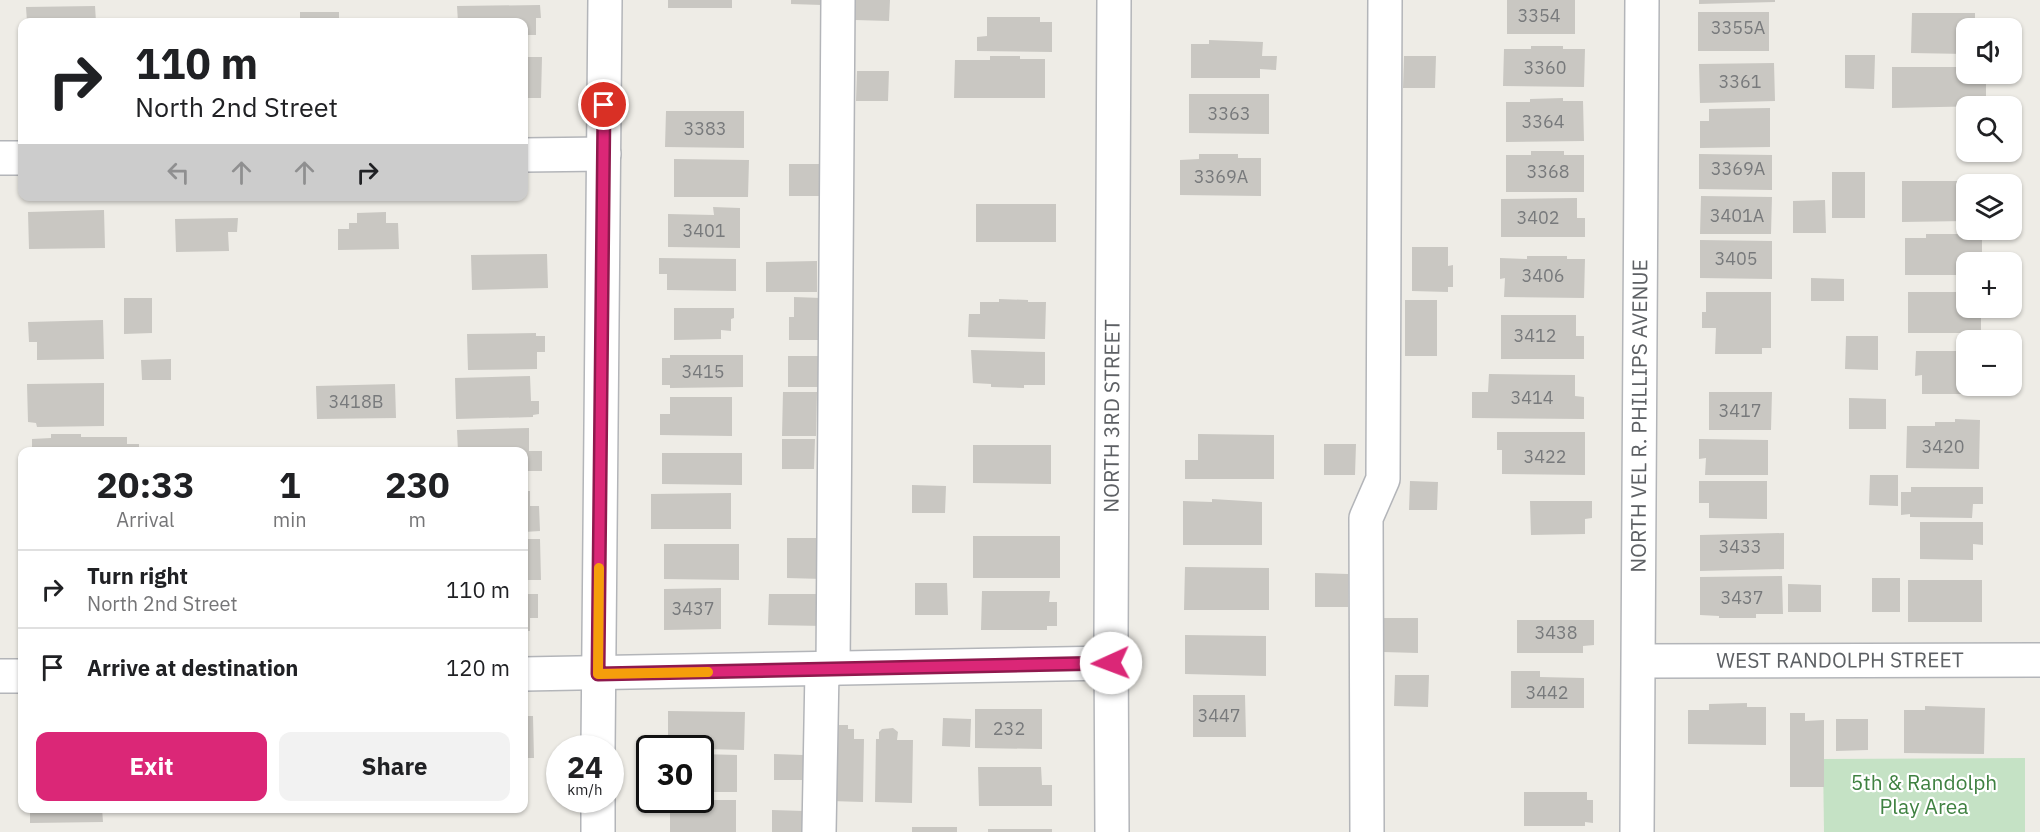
<!DOCTYPE html>
<html lang="en">
<head>
<meta charset="utf-8">
<style>
	:root { --surface:#fff; --page:#f2f2f2; --text:#202124; --muted:#757577; --line:#e0e0e0; --accent:#db2777 }
	body { margin:0; font-family:"IBM Plex Sans",sans-serif; background:var(--page); color:var(--text); height:100vh; display:flex; flex-direction:column; font-size:22px; white-space:nowrap }
	* { box-sizing:border-box; margin:0 }
	p { font-size:20px; color:var(--muted) }
	.icon { flex:none; width:33px; height:33px; fill:none; stroke:currentColor; stroke-width:2; stroke-linecap:round; stroke-linejoin:round }
	.map { position:relative; flex:1; overflow:hidden }
	.side { position:absolute; left:18px; top:447px; width:510px; height:366px; display:flex; flex-direction:column; background:var(--surface); border-radius:12px; box-shadow:0 2px 4px #0004 }
	.side>* { flex:none }
	.hud { position:absolute; left:18px; top:18px; width:510px; height:183px; border-radius:12px; box-shadow:0 2px 4px #0004; background:#fff; color:var(--text); overflow:hidden }
	.fabs { position:absolute; left:1956px; top:18px; display:grid; gap:12px }
	.fabs a { display:grid; place-items:center; width:66px; height:66px; border-radius:12px; background:var(--surface); box-shadow:0 2px 4px #0004; font-size:30px }
	.speed { position:absolute; left:546px; top:735px; display:flex; gap:12px; font-size:30px; font-weight:700; text-align:center }
	.speed>* { display:grid; place-content:center; width:78px; height:78px; border-radius:50%; background:var(--surface); box-shadow:0 2px 4px #0004; line-height:1 }
	.speed small { font-size:15px; font-weight:400 }
	.speed .limit { border:3px solid #111; border-radius:9px; background:#fff; color:#111 }
	.pin { position:absolute; display:grid; place-items:center; width:51px; height:51px; color:#fff; margin:-26px; border:3px solid #fff; border-radius:50%; box-shadow:0 2px 6px #0007 }
	.me { position:absolute; width:66px; margin:-33px; rotate:268deg; stroke-linejoin:round; filter:drop-shadow(0 0 4px #0008) }
	.turn { display:flex; align-items:center; gap:21px; height:126px; padding:0 18px; font-size:27px }
	.turn .icon { width:78px; height:78px; stroke-width:2.5 }
	.turn b { display:block; font-size:42px; line-height:51px }
	.lanes { display:flex; align-items:center; height:57px; padding:0 18px; background:#0003; justify-content:center; gap:30px; direction:ltr }
	.lanes .off { opacity:.35 }
	.eta { display:flex; justify-content:space-evenly; align-items:center; height:102px; text-align:center }
	.eta b { font-size:36px; font-weight:700; line-height:42px }
	.button { display:flex; gap:12px; margin-top:auto; padding:12px 18px }
	.button a { flex:1; height:69px; border-radius:12px; background:var(--accent); color:#fff; font-size:24px; font-weight:700; line-height:69px; text-align:center }
	.button a+a { background:var(--page); color:var(--text) }
	ul { padding:0; list-style:none }
	li { display:flex; align-items:center; gap:18px; height:78px; padding:0 18px; border-top:2px solid var(--line) }
	li div { flex:1 }
	li b { display:block; font-size:22px }
	li em { font-style:normal }
	.map>svg:first-child { display:block }
</style>
</head>
<body>
<div class="map">
<svg width="2040" height="832" viewBox="0 0 2040 832">
	<rect width="100%" height="100%" fill="#eeece6"/>
	<!-- green -->
	<path fill="#c5e2c5" d="M2025 758V832H1824L1823 759Z"/>
	<!-- building -->
	<path fill="#c9c7c2" d="M668 0H732V8H668Z
		M791 0H822V5L791 4Z
		M855 0H890L889 21 855 20Z
		M1507 0H1575V34H1507Z
		M1699 0H1775V2L1699 4Z
		M540 5 541 18H536V35H524V22H458L457 6Z
		M95 6 96 22H27L26 7Z
		M300 12H339V22H300Z
		M1698 12H1769V51H1698Z
		M1912 13H1975V28H1966V54L1911 53Z
		M987 17H1040V22H1052V52L977 51V37L987 36Z
		M1209 40 1263 42 1262 56H1277L1276 70 1260 69V78H1191V44H1209Z
		M1531 46H1563V49H1585L1584 87 1503 86 1504 49H1531Z
		M1845 55H1875L1874 89 1845 88Z
		M990 56H1020V59H1045V98H954L955 60H990Z
		M1404 56H1436L1435 88H1403Z
		M524 57H542L541 98H524Z
		M1774 63 1775 101 1700 103 1699 64Z
		M1892 67H1966V74H1986V106L1892 108Z
		M857 71H889L888 101H856Z
		M1189 94H1269V134L1189 133Z
		M1563 98V101H1583L1584 141 1506 142V102H1530V99Z
		M1770 108V147L1700 148V121H1709V109Z
		M666 111H744V148L665 147Z
		M1531 151H1564V155H1584V192H1506V155H1531Z
		M1199 154H1238V158H1261V196L1180 195V160L1199 159Z
		M1699 154 1772 155V190L1699 189Z
		M674 159 749 160 748 197H674Z
		M789 164H823V196H789Z
		M1832 172H1865V218H1832Z
		M1902 181H1983V184H1966V221L1902 222Z
		M1701 196 1772 197 1771 234H1700Z
		M1577 198V218H1585V237H1501V199Z
		M1825 200 1826 233H1793V201Z
		M976 204H1056V242H976Z
		M713 207 740 208V248L668 247V214L714 215Z
		M104 210 105 248 29 249 28 212Z
		M386 212V223H398L399 249 338 250V229H349V223H357V213Z
		M238 218 237 232H228L229 251 176 252 175 219Z
		M1926 234H1965L1964 237H1982V262H1966V275H1905V238H1926Z
		M1700 240 1772 241V279L1700 278Z
		M1412 247H1448V266L1453 265V287H1448V292L1412 291Z
		M547 254 548 288 472 290 471 255Z
		M1527 256H1567V259H1585L1584 298 1504 297 1505 278 1500 279V258L1527 259Z
		M659 258 736 259V291L667 290V274H659Z
		M817 261V292H766V262Z
		M1811 278 1844 279V301H1811Z
		M1706 292H1771V348H1762V354H1715L1716 328H1702V312H1706Z
		M1908 292H1966V308H1981V333H1908Z
		M794 297 821 298V340H789V317H794Z
		M124 298H152V333L124 334Z
		M999 299 1028 300V302H1046L1045 339 968 337 969 314H980V302H999Z
		M1405 300H1437V356H1405Z
		M674 308H734V318L731 319V331L721 330V339L674 340Z
		M1501 315H1576V336H1584V359H1501Z
		M103 320 104 359 37 360V342H29L28 322Z
		M536 333V336H545V352H537V369L468 370 467 334Z
		M1846 336H1878V370L1845 369Z
		M971 350 1045 352V385H1024V388L991 387V384L973 383Z
		M1916 351H1966V386H1983V394H1922V375L1915 376Z
		M670 355H743V387L670 388V385H662V358H670Z
		M788 356H820V387H788Z
		M171 359V380H142L141 360Z
		M1489 374 1575 375V396L1584 397V419L1472 418V392H1488Z
		M530 376 531 401H539V414L533 415V417L456 419 455 378Z
		M104 383V426L37 427 36 423 28 422 27 384Z
		M395 384 396 418 317 419 316 386Z
		M783 392H817L816 436H782Z
		M1709 392H1772L1771 430H1709Z
		M670 397H732V436L660 435V414H670Z
		M1849 398 1886 399V429H1849Z
		M1955 419 1980 420 1979 469 1906 468 1907 426H1935V422H1955Z
		M529 428V451H542V471H524V452H458L457 430Z
		M1497 432H1585V475L1502 474V450H1497Z
		M51 434H81V437H127V444H139V452H32V439L51 438Z
		M1198 434 1274 435V479H1185V460H1198Z
		M782 439H815L814 469H782Z
		M1699 439 1768 440V475H1705L1706 458 1699 459Z
		M1324 444H1356L1355 475H1324Z
		M973 445H1051V484L973 483Z
		M662 453H742V485L662 484Z
		M1870 475H1898V506L1869 505Z
		M1410 481 1438 482 1437 510H1409Z
		M1699 481H1767V519L1709 518V503H1699Z
		M912 485 946 486 945 513H912Z
		M1911 487H1983V504H1973L1972 518 1910 517V514L1901 515V492H1911Z
		M524 491H530V506H539L540 531 524 532Z
		M731 493V529H651V494Z
		M1212 499 1262 502V545H1183V501L1212 502Z
		M1530 501H1592V518L1585 519V534L1531 535Z
		M1920 522H1983V545L1973 544V560L1920 559Z
		M1784 533V569L1700 571V535Z
		M973 536H1060V578H973Z
		M787 538H822L823 579 787 578Z
		M524 539H540L541 580H524Z
		M664 544H739V580L664 579Z
		M1185 567 1269 568V610H1184Z
		M1315 573 1348 574V607H1315Z
		M1782 576 1783 614H1756V618H1719V616L1700 615V577Z
		M1872 578H1900V612H1872Z
		M1908 580H1982V622H1908Z
		M915 583H947L948 615H915Z
		M1788 584 1821 585V612H1788Z
		M721 588V629L664 630V589Z
		M982 591H1050L1049 602H1057V626H1047V630H981Z
		M524 594H538V618H530V631H524Z
		M769 594H825V626L768 625Z
		M1383 618H1418V653L1383 652Z
		M1517 620H1594V645L1583 646V653H1517Z
		M1185 635 1266 636V676L1185 674Z
		M1511 671H1540V677L1584 678V708H1511Z
		M1395 675H1429L1428 707 1394 706Z
		M1193 695H1245L1246 737H1193Z
		M1747 703V707H1766V745L1688 744V710H1709V704Z
		M1925 706 1985 708 1984 754 1904 753V710H1925Z
		M975 709H1042V749L975 748Z
		M668 711 745 712 744 750 668 748Z
		M1790 713H1805V721L1824 720V787H1790Z
		M524 716H533L534 758H524Z
		M943 718 971 719 970 747 942 746Z
		M1836 719H1868V750L1836 751Z
		M832 725H848V729H854V739H864L863 802 831 801Z
		M893 728 898 732 897 740H913L912 803 875 802 876 739H879V732L882 729Z
		M700 754 737 755V792H700Z
		M774 754 803 755V780H774Z
		M978 767H1041L1042 785H1052V806H979Z
		M1524 792H1587V800H1593V823L1585 822V826H1524Z
		M661 800H736V832H670V811L661 810Z
		M30 808H102L103 822 30 823Z
		M772 810 804 811V832H772Z
		M912 827H957V832H912Z
		M988 829H1052V832H988Z"/>
	<g fill="none" stroke-linecap="round" stroke-linejoin="round">
		<!-- minor casing -->
		<g stroke="#b3b5b9" stroke-width="36">
			<g id="minor">
				<path d="M524 155 604 154"/>
				<path d="M0 158H22"/>
				<path id="s1" d="M1639 661 2040 660"/>
				<path d="M833 669 838 0"/>
				<path d="M524 674 1111 663"/>
				<path d="M0 676H22"/>
				<path d="M598 748 605 0"/>
				<path d="M598 800V832"/>
				<path d="M819 832 822 670"/>
				<path id="s2" d="M1112 832 1111 640 1114 0"/>
				<path d="M1367 832 1366 518 1383 479 1385 0"/>
				<path id="s3" d="M1637 832 1642 0"/>
			</g>
		</g>
		<!-- minor -->
		<use href="#minor" stroke="#fff" stroke-width="33"/>
	</g>
	<g fill="none" stroke-linecap="round" stroke-linejoin="round">
		<!-- route casing -->
		<g stroke="#8e194d" stroke-width="15">
			<path id="route" d="M604 105 598 674 1111 663"/>
		</g>
		<!-- route -->
		<use href="#route" stroke="#db2777" stroke-width="10"/>
		<!-- slow -->
		<path stroke="#f59e0b" stroke-width="10" d="M599 568 598 674 708 672"/>
	</g>
	<g text-anchor="middle" stroke-width="4.5" stroke-linejoin="round" paint-order="stroke">
		<!-- number labels -->
		<g font-size="18" fill="#787a7c">
			<text x="1539" y="22">3354</text>
			<text x="1738" y="34">3355A</text>
			<text x="1545" y="74">3360</text>
			<text x="1740" y="88">3361</text>
			<text x="1229" y="120">3363</text>
			<text x="1543" y="128">3364</text>
			<text x="705" y="135">3383</text>
			<text x="1738" y="175">3369A</text>
			<text x="1548" y="178">3368</text>
			<text x="1221" y="183">3369A</text>
			<text x="1737" y="222">3401A</text>
			<text x="1538" y="224">3402</text>
			<text x="704" y="237">3401</text>
			<text x="1736" y="265">3405</text>
			<text x="1543" y="282">3406</text>
			<text x="1535" y="342">3412</text>
			<text x="703" y="378">3415</text>
			<text x="1532" y="404">3414</text>
			<text x="356" y="408">3418B</text>
			<text x="1740" y="417">3417</text>
			<text x="1943" y="453">3420</text>
			<text x="1545" y="463">3422</text>
			<text x="1740" y="553">3433</text>
			<text x="1742" y="604">3437</text>
			<text x="693" y="615">3437</text>
			<text x="1556" y="639">3438</text>
			<text x="1547" y="699">3442</text>
			<text x="1219" y="722">3447</text>
			<text x="1009" y="735">232</text>
		</g>
		<!-- street labels -->
		<g font-size="21" fill="#5d6064" stroke="#fff">
			<text dy="7" stroke="none"><textPath href="#s2" startOffset="416">NORTH 3RD STREET</textPath></text>
			<text dy="7" stroke="none"><textPath href="#s3" startOffset="416">NORTH VEL R. PHILLIPS AVENUE</textPath></text>
			<text dy="7" stroke="none"><textPath href="#s1" startOffset="201">WEST RANDOLPH STREET</textPath></text>
		</g>
		<!-- park labels -->
		<g font-size="21" fill="#3f8141" stroke="#fff">
			<text x="1924" y="790">5th &amp; Randolph<tspan x="1924" dy="24">Play Area</tspan></text>
		</g>
	</g>
</svg>
<div class="fabs">
<a><svg class="icon" aria-label="sound" viewBox="0 0 24 24"><path d="M4 9h4l5-4v14l-5-4H4zM17 9q2 3 0 6"/></svg></a>
<a><svg class="icon" aria-label="search" viewBox="0 0 24 24"><circle cx="10" cy="10" r="6"/><path d="M15 15l6 6"/></svg></a>
<a><svg class="icon" aria-label="layers" viewBox="0 0 24 24"><path d="M12 4l9 5-9 5-9-5zM3 14l9 5 9-5"/></svg></a>
<a>+</a>
<a>−</a>
</div>
<div class="speed"><div>24<small>km/h</small></div><div class="limit">30</div></div>
<div class="pin" style="left:604px;top:105px;background:#d93025"><svg class="icon" aria-label="arrive" viewBox="0 0 24 24"><path d="M6 21V4h12l-3 4 3 4H6"/></svg></div>
<svg class="me" style="left:1111px;top:663px" viewBox="-20 -20 40 40"><circle r="19" fill="#fff"/><path d="M0-13L10 11 0 6-10 11z" fill="#db2777"/></svg>
<div class="hud">
<div class="turn"><svg class="icon" aria-label="right" viewBox="0 0 24 24"><path d="M7 20v-9h11M14 6l5 5-5 5"/></svg><div><b>110 m</b>North 2nd Street</div></div>
<div class="lanes"><svg class="icon off" aria-label="left" viewBox="0 0 24 24"><path d="M17 20v-9H6M10 6l-5 5 5 5"/></svg><svg class="icon off" aria-label="ahead" viewBox="0 0 24 24"><path d="M12 20V5M6 11l6-6 6 6"/></svg><svg class="icon off" aria-label="ahead" viewBox="0 0 24 24"><path d="M12 20V5M6 11l6-6 6 6"/></svg><svg class="icon" aria-label="right" viewBox="0 0 24 24"><path d="M7 20v-9h11M14 6l5 5-5 5"/></svg></div>
</div>
<section class="side">
<div class="eta">
<div><b>20:33</b><p>Arrival</p></div>
<div><b>1</b><p>min</p></div>
<div><b>230</b><p>m</p></div>
</div>
<ul>
<li><svg class="icon" aria-label="right" viewBox="0 0 24 24"><path d="M7 20v-9h11M14 6l5 5-5 5"/></svg><div><b>Turn right</b><p>North 2nd Street</p></div><em>110 m</em></li>
<li><svg class="icon" aria-label="arrive" viewBox="0 0 24 24"><path d="M6 21V4h12l-3 4 3 4H6"/></svg><div><b>Arrive at destination</b></div><em>120 m</em></li>
</ul>
<div class="button"><a>Exit</a><a>Share</a></div>
</section>
</div>
</body>
</html>
